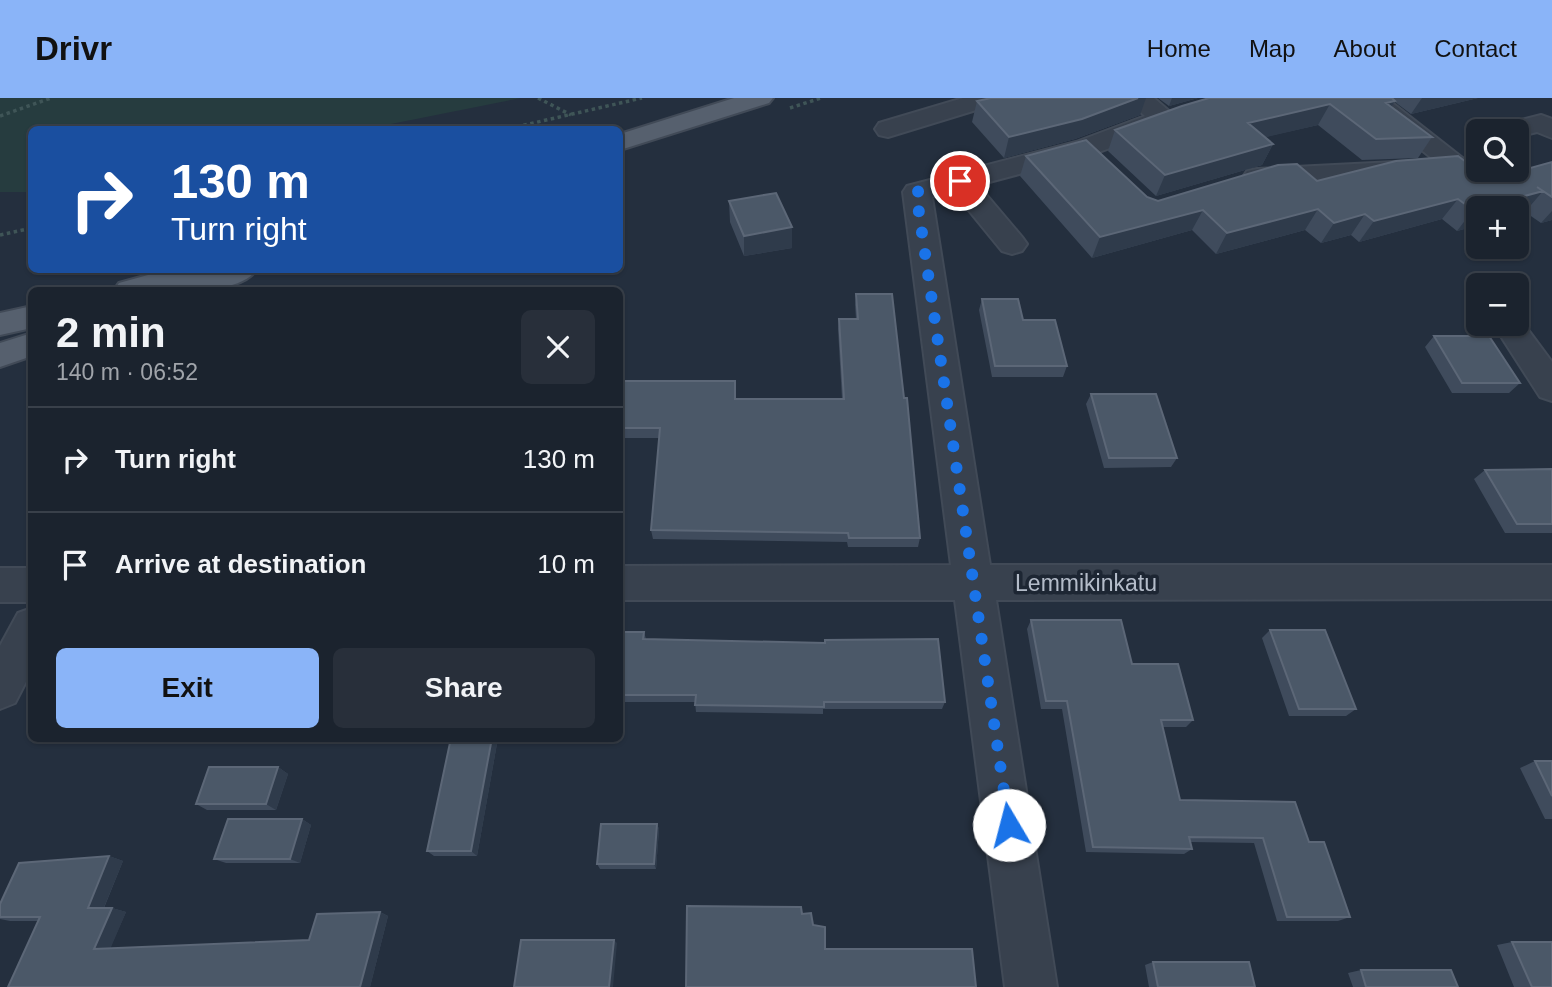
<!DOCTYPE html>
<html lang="en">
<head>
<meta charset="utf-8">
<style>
	:root { --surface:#1b232e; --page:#282f3a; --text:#f1f3f6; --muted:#a0a4aa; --line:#39404a; --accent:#8ab4f8 }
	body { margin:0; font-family:Helvetica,sans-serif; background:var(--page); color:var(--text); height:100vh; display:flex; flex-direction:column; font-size:26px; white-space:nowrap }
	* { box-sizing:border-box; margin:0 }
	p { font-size:23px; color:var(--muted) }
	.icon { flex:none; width:38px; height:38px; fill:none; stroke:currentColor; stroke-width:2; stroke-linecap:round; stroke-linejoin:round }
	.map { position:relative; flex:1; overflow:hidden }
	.sheet { position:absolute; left:28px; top:189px; width:595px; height:455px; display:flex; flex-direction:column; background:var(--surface); border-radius:10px; box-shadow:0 2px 5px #0004,0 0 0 2px var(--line) }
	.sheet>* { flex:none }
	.banner { position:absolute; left:28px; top:28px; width:595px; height:147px; border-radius:10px; box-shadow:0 2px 5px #0004,0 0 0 2px var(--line); background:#1a4fa0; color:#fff; overflow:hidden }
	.tools { position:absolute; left:1466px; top:21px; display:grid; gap:14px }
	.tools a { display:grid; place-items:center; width:63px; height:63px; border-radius:10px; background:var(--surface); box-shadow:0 2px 5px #0004,0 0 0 2px var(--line); font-size:35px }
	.pin { position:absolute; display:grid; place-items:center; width:60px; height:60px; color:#fff; margin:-30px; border:4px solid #fff; border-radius:50%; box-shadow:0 2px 7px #0007 }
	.me { position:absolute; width:77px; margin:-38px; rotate:352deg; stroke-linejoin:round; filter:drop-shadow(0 0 5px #0008) }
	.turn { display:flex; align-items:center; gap:24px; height:147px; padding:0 28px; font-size:32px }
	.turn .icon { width:91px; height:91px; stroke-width:2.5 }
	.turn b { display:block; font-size:49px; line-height:60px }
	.round { display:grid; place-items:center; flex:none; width:74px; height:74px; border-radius:10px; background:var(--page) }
	.overview { display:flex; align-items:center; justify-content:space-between; height:119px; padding:0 28px }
	h1 { font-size:42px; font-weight:600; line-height:52px }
	.primary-button { display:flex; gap:14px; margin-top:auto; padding:14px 28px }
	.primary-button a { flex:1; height:80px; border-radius:10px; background:var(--accent); color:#111; font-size:28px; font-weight:600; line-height:80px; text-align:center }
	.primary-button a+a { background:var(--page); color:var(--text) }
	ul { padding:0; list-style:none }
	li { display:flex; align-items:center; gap:21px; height:105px; padding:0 28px; border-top:2px solid var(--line) }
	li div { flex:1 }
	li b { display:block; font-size:26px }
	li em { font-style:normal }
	header { display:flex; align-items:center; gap:42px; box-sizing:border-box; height:98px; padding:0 35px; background:var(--accent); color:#111 }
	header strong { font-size:33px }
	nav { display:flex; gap:38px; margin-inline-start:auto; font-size:24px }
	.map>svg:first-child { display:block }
</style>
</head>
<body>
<header>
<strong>Drivr</strong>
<nav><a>Home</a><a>Map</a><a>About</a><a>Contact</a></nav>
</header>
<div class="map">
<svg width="1552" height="889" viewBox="0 0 1552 889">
	<rect width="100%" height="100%" fill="#242f3e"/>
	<!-- green -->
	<path fill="#263c3f" d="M0 0H521L366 31 32 32 31 94H0Z"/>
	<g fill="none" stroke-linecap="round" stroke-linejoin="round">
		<!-- minor casing -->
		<g stroke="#414a57" stroke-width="4">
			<path id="minor" d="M963 0H1003L999 5 888 39 879 37 875 31 879 25Z
				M1125 0H1154L1177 20 1173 26 1094 56 978 87 1022 139 1027 146 1022 153 1012 156 1002 153 953 93 932 99 990 467H1552V501L996 502 1057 889H1005L955 502H620V468L951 467 903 94 907 88 1076 44 1145 18Z
				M1357 0H1386L1469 65 1465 71 1428 80 1257 87 1247 85 1243 79 1247 73 1257 71 1434 62Z
				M1541 17 1552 21V40L1537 34 1517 39V33H1497L1501 27Z
				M1517 217 1552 264V303L1540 299 1493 226H1517Z
				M0 470H32V504H0Z
				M32 510V572L15 605 0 611V548L18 515Z"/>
		</g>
		<!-- major casing -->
		<g stroke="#414a57" stroke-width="4">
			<path id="major" d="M734 0H773L769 5 620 52V36Z
				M166 172H256C239 200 145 195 114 192L119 185Z
				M32 208V230L0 237V215Z
				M32 235V258L0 269V245Z"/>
		</g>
		<!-- path -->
		<path stroke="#3f5557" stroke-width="3.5" stroke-dasharray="3.5 3.5" stroke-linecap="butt" d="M538 0 571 17
			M790 10 821 0
			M0 18 51 0
			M503 32 642 0
			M0 137 32 130
			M91 172 92 177"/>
		<!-- minor -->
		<use href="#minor" fill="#38414e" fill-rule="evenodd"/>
		<!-- major -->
		<use href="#major" fill="#56606e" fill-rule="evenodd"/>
	</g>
	<!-- wall -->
	<path fill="#3f4b5c" d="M1158 0H1198L1169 8Z
		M1209 0H1478L1411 16 1395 4 1391 9 1432 39 1418 60 1362 62 1318 27 1265 39 1273 46 1262 67 1156 98 1108 53 1115 32Z
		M977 3 1140 17 1075 41 1004 60 972 24Z
		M1026 58 1158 103 1317 83 1473 69 1516 74 1552 64V122L1541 125 1525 114 1517 116 1479 110V127L1457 133 1442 121 1359 144 1351 137 1321 145 1305 132 1216 156 1192 132 1092 160 1020 78Z
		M729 103 792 150 744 158 730 124Z
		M856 196 920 440 918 449H848L847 444 653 441 651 432 659 340H620V283L736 301H842L838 231 839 221H856L855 207Z
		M982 201 1023 222 1067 268 1063 279H992L979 212Z
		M1434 238 1520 285 1509 295H1452L1425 249Z
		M1091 296 1177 360 1171 369 1104 370 1086 306Z
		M1552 371V435H1505L1474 381 1485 372Z
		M1031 522 1132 566 1193 622 1186 629H1163L1180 702 1309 744 1350 819 1338 823H1277L1254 745 1190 744 1192 751 1184 756 1086 754 1062 611H1041L1027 531Z
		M1270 532 1356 611 1346 618H1289L1262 540Z
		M620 534H644L646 541 945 604 942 611H823V616L696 614 695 604H620Z
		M451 640H498L477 758H434L427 753Z
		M1535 663H1552V721H1545L1520 670Z
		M278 669 288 676 276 712H207L196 706Z
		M302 721 311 727 300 765H226L214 761Z
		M657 726 659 731 656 771H600L597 766Z
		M109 758 123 763 104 810H112L126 814 110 850 309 842 380 814 388 818 370 889H8L39 823H10L0 821V806Z
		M1512 844 1552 889H1514L1497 847Z
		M1153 864 1255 889H1149L1145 867Z
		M1361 872 1458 889H1353L1348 875Z"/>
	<!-- shaded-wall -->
	<path fill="#2f3b4b" d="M1138 0H1146L1140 17 1075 41 1004 60 1009 39Z
		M1172 0H1198L1169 8Z
		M1422 0H1478L1411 16Z
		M1395 3 1382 24 1386 5Z
		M1330 6 1318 27 1237 46 1248 25Z
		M1273 46 1262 67 1156 98 1165 77Z
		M1543 93 1525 114 1517 116V110H1481Z
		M1458 101 1442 121 1359 144 1374 123Z
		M1318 111 1305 132 1216 156 1227 135Z
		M1479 111V127L1457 133 1473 112Z
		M1203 112 1192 132 1092 160 1100 139Z
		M1552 113V122L1541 125Z
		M1365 116 1351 137 1321 145 1334 125Z
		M792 129V150L744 158V138Z
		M492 640H498L477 758 471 753Z
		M278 669 288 676 276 712 266 706Z
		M302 721 311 727 300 765 290 761Z
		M657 726 659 731 656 771 654 766Z
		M109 758 123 763 102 814 88 810Z
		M112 810 126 814 109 854 94 851Z
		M380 814 388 818 370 889H360Z
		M614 842 617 845 613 889H609Z"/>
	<!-- building -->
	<path fill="#4b5868" stroke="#5c6777" stroke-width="2" d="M991 0H1138L1082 21 1009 39 977 3Z
		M1209 0H1392L1395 3 1386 5 1432 39 1376 41 1330 6 1248 25 1273 46 1165 77 1115 32 1182 8Z
		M1086 42 1147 99 1158 103 1278 67 1297 66 1317 83 1396 63 1458 58 1473 69 1479 68V72H1513L1516 74 1552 64V99L1537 89 1543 93 1473 112 1458 101 1374 123 1365 116 1334 125 1318 111 1227 135 1203 112 1100 139 1026 58Z
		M776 95 792 129 744 138 729 103Z
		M856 196H892L904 300H907L920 440H849L848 435 651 432 660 330H620V283H735V301H844L839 221H858Z
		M982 201H1018L1023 222H1055L1067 268H995Z
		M1434 238H1489L1520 285H1462Z
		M1091 296H1156L1177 360H1109Z
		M1552 371V426H1517L1485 372Z
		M1031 522H1121L1132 566H1178L1193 622H1161L1180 702 1295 704 1309 744H1324L1350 819H1287L1263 740 1189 739 1192 751 1093 749 1067 603H1046Z
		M1270 532H1325L1356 611H1299Z
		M620 534H644L643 541 825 545V542L938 541 945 604H824V609L695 607 696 597H620Z
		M451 640H492L471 753H427Z
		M1535 663H1552V698Z
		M209 669H278L266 706H196Z
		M228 721H302L290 761H214Z
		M601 726H657L654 766H597Z
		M109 758 88 810H112L94 851 309 842 317 816 380 814 360 889H8L40 819H0V806L19 765Z
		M687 808 801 809 802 816 811 815 813 827 825 829V851H972L976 889H686Z
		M521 842H614L609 889H514Z
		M1512 844H1552V889H1532Z
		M1153 864H1249L1255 889H1158Z
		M1361 872H1451L1458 889H1366Z"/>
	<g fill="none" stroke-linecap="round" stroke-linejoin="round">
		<!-- route -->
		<path stroke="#1a73e8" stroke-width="12" stroke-dasharray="0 21.6" d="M960 83 916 94 1009 727"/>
	</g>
	<g text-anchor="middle" stroke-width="7" stroke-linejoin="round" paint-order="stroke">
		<!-- street labels -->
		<g font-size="23" fill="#b4bcc9" stroke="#1d2633">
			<text x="1086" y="493">Lemmikinkatu</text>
		</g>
	</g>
</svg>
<div class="tools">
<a><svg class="icon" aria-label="search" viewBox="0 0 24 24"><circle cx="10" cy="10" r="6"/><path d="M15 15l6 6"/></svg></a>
<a>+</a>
<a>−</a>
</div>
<div class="pin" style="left:960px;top:83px;background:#d93025"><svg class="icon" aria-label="arrive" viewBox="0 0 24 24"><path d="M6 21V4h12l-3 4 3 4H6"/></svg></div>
<svg class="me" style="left:1009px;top:727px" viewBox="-20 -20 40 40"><circle r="19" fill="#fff"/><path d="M0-13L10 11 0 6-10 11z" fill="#1a73e8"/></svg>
<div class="banner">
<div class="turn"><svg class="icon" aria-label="right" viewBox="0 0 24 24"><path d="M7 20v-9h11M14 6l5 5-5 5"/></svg><div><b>130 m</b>Turn right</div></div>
</div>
<section class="sheet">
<div class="overview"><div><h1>2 min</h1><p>140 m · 06:52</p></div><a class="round"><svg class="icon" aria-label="close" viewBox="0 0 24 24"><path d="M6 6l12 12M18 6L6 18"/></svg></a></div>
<ul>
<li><svg class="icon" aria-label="right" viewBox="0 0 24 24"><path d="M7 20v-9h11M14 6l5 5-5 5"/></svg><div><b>Turn right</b></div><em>130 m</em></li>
<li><svg class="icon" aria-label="arrive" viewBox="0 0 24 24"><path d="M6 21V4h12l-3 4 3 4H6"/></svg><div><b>Arrive at destination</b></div><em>10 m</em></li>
</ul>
<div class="primary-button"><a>Exit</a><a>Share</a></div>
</section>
</div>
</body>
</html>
